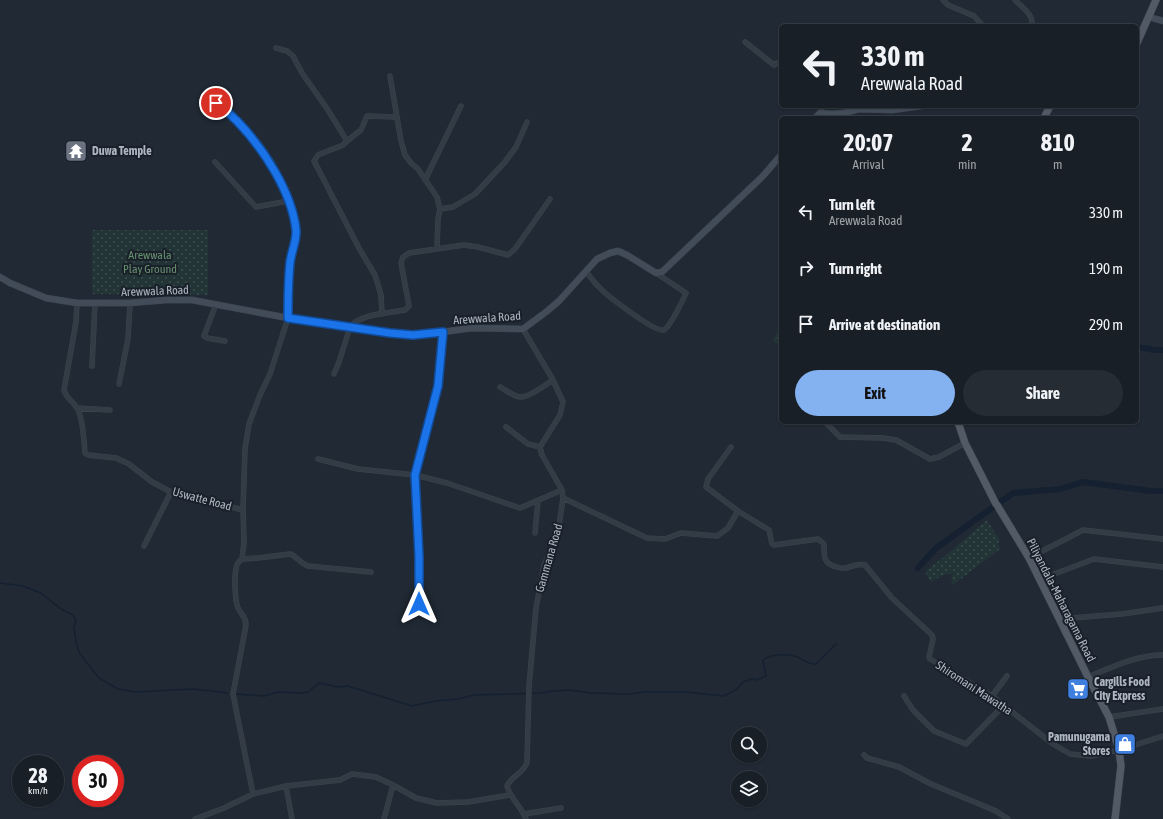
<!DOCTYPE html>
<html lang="en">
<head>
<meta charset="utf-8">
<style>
	:root { --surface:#181f27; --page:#252c33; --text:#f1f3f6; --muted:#9fa2a7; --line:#363d44; --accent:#84b1f0 }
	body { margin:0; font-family:"Asap Condensed",sans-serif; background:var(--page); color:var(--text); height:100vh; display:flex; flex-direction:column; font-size:15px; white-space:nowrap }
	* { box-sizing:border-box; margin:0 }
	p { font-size:13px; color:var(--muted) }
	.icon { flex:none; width:22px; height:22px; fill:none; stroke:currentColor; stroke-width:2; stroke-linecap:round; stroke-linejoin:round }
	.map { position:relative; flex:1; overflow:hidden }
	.sheet { position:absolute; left:779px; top:116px; width:360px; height:308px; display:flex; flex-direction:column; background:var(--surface); border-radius:6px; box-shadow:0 1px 3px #0004,0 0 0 1px var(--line) }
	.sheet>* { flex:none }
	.hud { position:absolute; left:779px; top:24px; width:360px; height:84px; border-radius:6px; box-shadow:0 1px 3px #0004,0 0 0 1px var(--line); background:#181f27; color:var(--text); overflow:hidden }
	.tools { position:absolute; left:731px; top:727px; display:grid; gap:8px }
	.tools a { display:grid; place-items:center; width:36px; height:36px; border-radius:50%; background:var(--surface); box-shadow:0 1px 3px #0004,0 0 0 1px var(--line); font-size:20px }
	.speed { position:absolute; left:12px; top:755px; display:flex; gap:8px; font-size:20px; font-weight:700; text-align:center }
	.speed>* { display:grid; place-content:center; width:52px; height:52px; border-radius:50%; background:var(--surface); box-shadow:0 1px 3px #0004,0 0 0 1px var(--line); line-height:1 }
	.speed small { font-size:10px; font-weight:400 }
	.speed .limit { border:6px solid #d22; background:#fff; color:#111 }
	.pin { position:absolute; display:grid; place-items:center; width:34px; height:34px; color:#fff; margin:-17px; border:2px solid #fff; border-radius:50%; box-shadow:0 1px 4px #0007 }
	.me { position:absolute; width:44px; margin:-22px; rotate:0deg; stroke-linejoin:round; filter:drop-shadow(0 0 3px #0008) }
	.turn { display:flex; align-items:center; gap:14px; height:84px; padding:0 16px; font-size:18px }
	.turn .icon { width:52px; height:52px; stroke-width:2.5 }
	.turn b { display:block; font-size:28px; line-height:34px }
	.eta { display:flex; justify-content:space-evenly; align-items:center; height:68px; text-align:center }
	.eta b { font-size:24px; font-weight:700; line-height:28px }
	.primary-button { display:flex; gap:8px; margin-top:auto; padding:8px 16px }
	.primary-button a { flex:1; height:46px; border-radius:24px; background:var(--accent); color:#111; font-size:16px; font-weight:700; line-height:46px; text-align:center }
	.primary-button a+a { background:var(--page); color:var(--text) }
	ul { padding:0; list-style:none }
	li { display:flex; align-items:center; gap:12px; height:56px; padding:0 16px }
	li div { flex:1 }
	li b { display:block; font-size:15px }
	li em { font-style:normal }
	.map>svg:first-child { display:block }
</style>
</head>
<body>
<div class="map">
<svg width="1163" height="819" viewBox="0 0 1163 819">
	<defs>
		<pattern id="green-dots" width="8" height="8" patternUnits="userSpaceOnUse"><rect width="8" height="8" fill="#223435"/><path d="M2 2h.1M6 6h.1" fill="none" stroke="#3f4f51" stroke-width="1.8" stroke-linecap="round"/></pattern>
	</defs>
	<rect width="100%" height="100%" fill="#202934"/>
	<!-- green -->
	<path fill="url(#green-dots)" d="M92 230H208V295L92 294Z
		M781 326V347L773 340Z
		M987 520 1000 540 998 543 1000 549 953 585 951 582 953 573 943 575 931 582 925 572 946 555Z"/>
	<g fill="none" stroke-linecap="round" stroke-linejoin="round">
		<!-- stream -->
		<path stroke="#152130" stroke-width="1.5" d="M0 583 22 586 41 593 61 609 73 615 76 620 74 627 76 642 80 654 99 678 118 689 135 692 194 689 228 693
			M236 694 264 696 278 692 301 693 308 692 319 683 338 687 348 686 412 706 435 701 458 699 474 695 541 693 552 691 570 690 591 693 628 694 645 692H685L724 696 737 689 743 682 752 679 757 680 766 676 763 660C770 654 786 654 795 656 804 659 805 664 816 664L836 644"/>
		<!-- canal -->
		<path stroke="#152130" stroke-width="6" d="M1137 347 1155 350H1163
			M918 568 936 548 1013 493 1060 489 1083 482 1151 491H1163"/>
		<!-- street casing -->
		<g stroke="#3d444e" stroke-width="5.5">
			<path id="street" d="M943 0 948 5 974 16 983 26
				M1015 0C1022 7 1034 15 1032 26
				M745 42 774 65 781 61
				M276 48 287 51 293 56 302 73 328 110 347 141 343 145 318 155 314 161 360 250 375 275 381 295 382 314
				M390 76 401 141 405 155 411 163 418 169 437 197 440 209 438 219 437 249
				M202 100 216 103 222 107 248 133 263 152 279 179 290 205 295 229 296 236 290 262 288 318 270 374 260 395 249 424 245 449 243 510
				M820 113 822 106
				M347 141 361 130 367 116 397 117
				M215 162 256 207 288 201
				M425 180 461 106
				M440 209 453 207 475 194 505 162 516 147 527 122
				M586 272C590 276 593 281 598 286 605 294 655 333 664 330 670 327 683 300 686 293L656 273
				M77 303 76 322 64 390C67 400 72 400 77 408 83 417 84 441 85 453L88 455 116 458 129 464 152 482 171 492 243 510 244 542 242 559C239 561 236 565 236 569 234 578 235 601 238 608 241 615 246 616 246 625L233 694 253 794
				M216 304 204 336 207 338 225 341
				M523 329 553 380 563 402 560 415 540 447 542 455 562 490 563 498 559 526 553 546 544 565 536 608 529 686 527 763C522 775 513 774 507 786 511 799 521 806 526 819
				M92 366 95 303
				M334 374 339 362 350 327C359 314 389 313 405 310L409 306 401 263 403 257 409 253 464 245 478 247 508 255 515 249 550 199
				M119 384 128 339 130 303
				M500 387C506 390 513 396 520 397 528 398 546 385 553 380
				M77 408 110 410
				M825 422 840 437 883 438 896 440 930 459 939 457 965 443
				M506 427 528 444 540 447
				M731 447 708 479 706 487 738 511 769 530 772 544 774 545 818 539 824 544C824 556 823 564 837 567 840 568 843 569 846 568 853 566 858 563 865 565L892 598 932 635 933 639 929 657 930 659 992 696 1053 744 1070 754 1091 756 1119 750 1163 736
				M318 459 358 469 415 475 447 483 520 508 562 490
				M563 498 647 538 665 539 681 533 717 536 728 528 738 511
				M535 533 538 501
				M144 546 171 492
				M1029 558 1083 530 1163 539
				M242 559 258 558 290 554C297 556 299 563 308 566L371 572
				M1041 579 1094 559 1163 567
				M419 604V556L415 475 438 386 443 332
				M1059 619 1122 614 1163 608
				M1088 677C1112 667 1137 655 1163 655
				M904 696 913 710 934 731 966 744 1004 705
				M992 696 1007 676
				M1109 717 1163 709
				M864 755 867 758 899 767 931 784 996 811 1008 819
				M286 786 292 819
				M524 814 561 808
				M195 819 224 808 253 794 286 786 340 780 352 774 376 777 393 785 416 798 437 803 468 802 510 795
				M384 819 393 785"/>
		</g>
		<!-- secondary casing -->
		<g stroke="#3d444e" stroke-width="7">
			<path id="secondary" d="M1149 17 1163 21
				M815 118 820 113 832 114 844 113 859 109 892 110 921 106
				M0 277 10 283 46 298 77 303H130L166 300H192L288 318 390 333 413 335 428 334 472 328 523 329 546 312 559 301 597 259 610 253 618 251 627 255 656 273 662 272 763 176 781 155"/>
		</g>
		<!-- primary casing -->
		<g stroke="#3d444e" stroke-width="8">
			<path id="primary" d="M1137 43 1156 0
				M1044 118 1050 106
				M958 422 965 443 996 504
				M997 505 1029 558 1088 677 1109 717 1119 750 1121 766 1115 819"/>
		</g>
		<!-- street -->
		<use href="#street" stroke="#333b45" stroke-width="4.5"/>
		<!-- secondary -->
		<use href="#secondary" stroke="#424b58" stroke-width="6"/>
		<!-- primary -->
		<use href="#primary" stroke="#515a65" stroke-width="7"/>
	</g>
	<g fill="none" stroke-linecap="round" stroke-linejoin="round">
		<!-- route casing -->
		<g stroke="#114b97" stroke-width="10">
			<path id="route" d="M216 103C225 108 230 115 237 121 263 148 292 192 296 230 297 241 291 252 290 263 288 282 288 300 288 318L390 333 413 335 443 332 438 386 415 475 419 556V604"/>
		</g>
		<!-- route -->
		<use href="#route" stroke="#1a73e8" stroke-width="7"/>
	</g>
	<!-- icons -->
	<defs>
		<g id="temple-square" transform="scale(1.15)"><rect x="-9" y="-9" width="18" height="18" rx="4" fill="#6b7280" stroke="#192029"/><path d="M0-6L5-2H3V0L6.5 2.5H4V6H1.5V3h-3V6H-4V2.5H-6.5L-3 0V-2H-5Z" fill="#fff"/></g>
		<g id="supermarket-square" transform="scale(1.15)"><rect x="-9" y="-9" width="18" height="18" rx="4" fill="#3f7fe0" stroke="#192029"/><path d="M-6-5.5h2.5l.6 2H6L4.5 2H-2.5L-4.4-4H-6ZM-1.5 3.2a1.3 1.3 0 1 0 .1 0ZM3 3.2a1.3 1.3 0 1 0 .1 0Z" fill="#fff"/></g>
		<g id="shop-square" transform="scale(1.15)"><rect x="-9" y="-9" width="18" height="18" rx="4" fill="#3f7fe0" stroke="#192029"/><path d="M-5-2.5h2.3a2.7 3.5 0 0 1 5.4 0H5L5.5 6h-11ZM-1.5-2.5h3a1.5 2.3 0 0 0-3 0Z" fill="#fff"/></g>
	</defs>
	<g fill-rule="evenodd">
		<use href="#temple-square" x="76" y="151"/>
		<use href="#supermarket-square" x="1078" y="689"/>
		<use href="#shop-square" x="1125" y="744"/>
	</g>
	<g text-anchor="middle" stroke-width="4" stroke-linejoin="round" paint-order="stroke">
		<!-- poi labels -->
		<g font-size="12" font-weight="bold" fill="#adb6c2" stroke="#192029" text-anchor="start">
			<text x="92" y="155">Duwa Temple</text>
			<text x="1094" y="686">Cargills Food<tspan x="1094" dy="14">City Express</tspan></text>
			<text x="1110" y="741" text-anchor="end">Pamunugama<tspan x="1110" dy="14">Stores</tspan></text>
		</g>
		<!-- park labels -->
		<g font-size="12" fill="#67906f" stroke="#192029">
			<text x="150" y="259">Arewwala<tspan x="150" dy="14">Play Ground</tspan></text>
		</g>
		<!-- street labels -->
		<g font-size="12" fill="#adb6c2" stroke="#192029">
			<text transform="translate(155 291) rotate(-2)" y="4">Arewwala Road</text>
			<text transform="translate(487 318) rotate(-4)" y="4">Arewwala Road</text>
			<text transform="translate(202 499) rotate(15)" y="4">Uswatte Road</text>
			<text transform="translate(549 558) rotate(-74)" y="4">Gammana Road</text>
			<text transform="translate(1061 600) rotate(63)" y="4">Piliyandala-Maharagama Road</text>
			<text transform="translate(974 688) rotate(33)" y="4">Shiromani Mawatha</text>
		</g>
	</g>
</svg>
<div class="tools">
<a><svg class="icon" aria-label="search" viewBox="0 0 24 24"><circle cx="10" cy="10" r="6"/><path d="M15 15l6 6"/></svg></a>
<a><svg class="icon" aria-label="layers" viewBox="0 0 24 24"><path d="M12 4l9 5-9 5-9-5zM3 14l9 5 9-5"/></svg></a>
</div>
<div class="speed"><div>28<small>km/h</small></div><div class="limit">30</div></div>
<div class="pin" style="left:216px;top:103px;background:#d93025"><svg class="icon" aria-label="arrive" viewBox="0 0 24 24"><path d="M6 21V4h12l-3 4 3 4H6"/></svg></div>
<svg class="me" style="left:419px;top:604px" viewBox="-20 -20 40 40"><path d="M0-17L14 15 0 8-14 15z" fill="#1a73e8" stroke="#fff" stroke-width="4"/></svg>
<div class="hud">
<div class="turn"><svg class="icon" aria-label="left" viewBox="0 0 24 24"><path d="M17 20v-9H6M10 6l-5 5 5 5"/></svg><div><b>330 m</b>Arewwala Road</div></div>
</div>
<section class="sheet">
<div class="eta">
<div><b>20:07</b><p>Arrival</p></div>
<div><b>2</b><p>min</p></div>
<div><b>810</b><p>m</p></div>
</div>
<ul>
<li><svg class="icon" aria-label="left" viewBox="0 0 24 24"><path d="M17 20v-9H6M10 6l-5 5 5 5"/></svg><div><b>Turn left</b><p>Arewwala Road</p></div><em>330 m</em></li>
<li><svg class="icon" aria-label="right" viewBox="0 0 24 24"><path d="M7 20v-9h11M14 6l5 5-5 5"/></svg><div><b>Turn right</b></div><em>190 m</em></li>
<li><svg class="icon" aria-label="arrive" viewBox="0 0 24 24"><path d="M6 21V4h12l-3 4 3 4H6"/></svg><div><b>Arrive at destination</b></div><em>290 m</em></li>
</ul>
<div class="primary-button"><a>Exit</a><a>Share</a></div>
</section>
</div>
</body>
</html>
